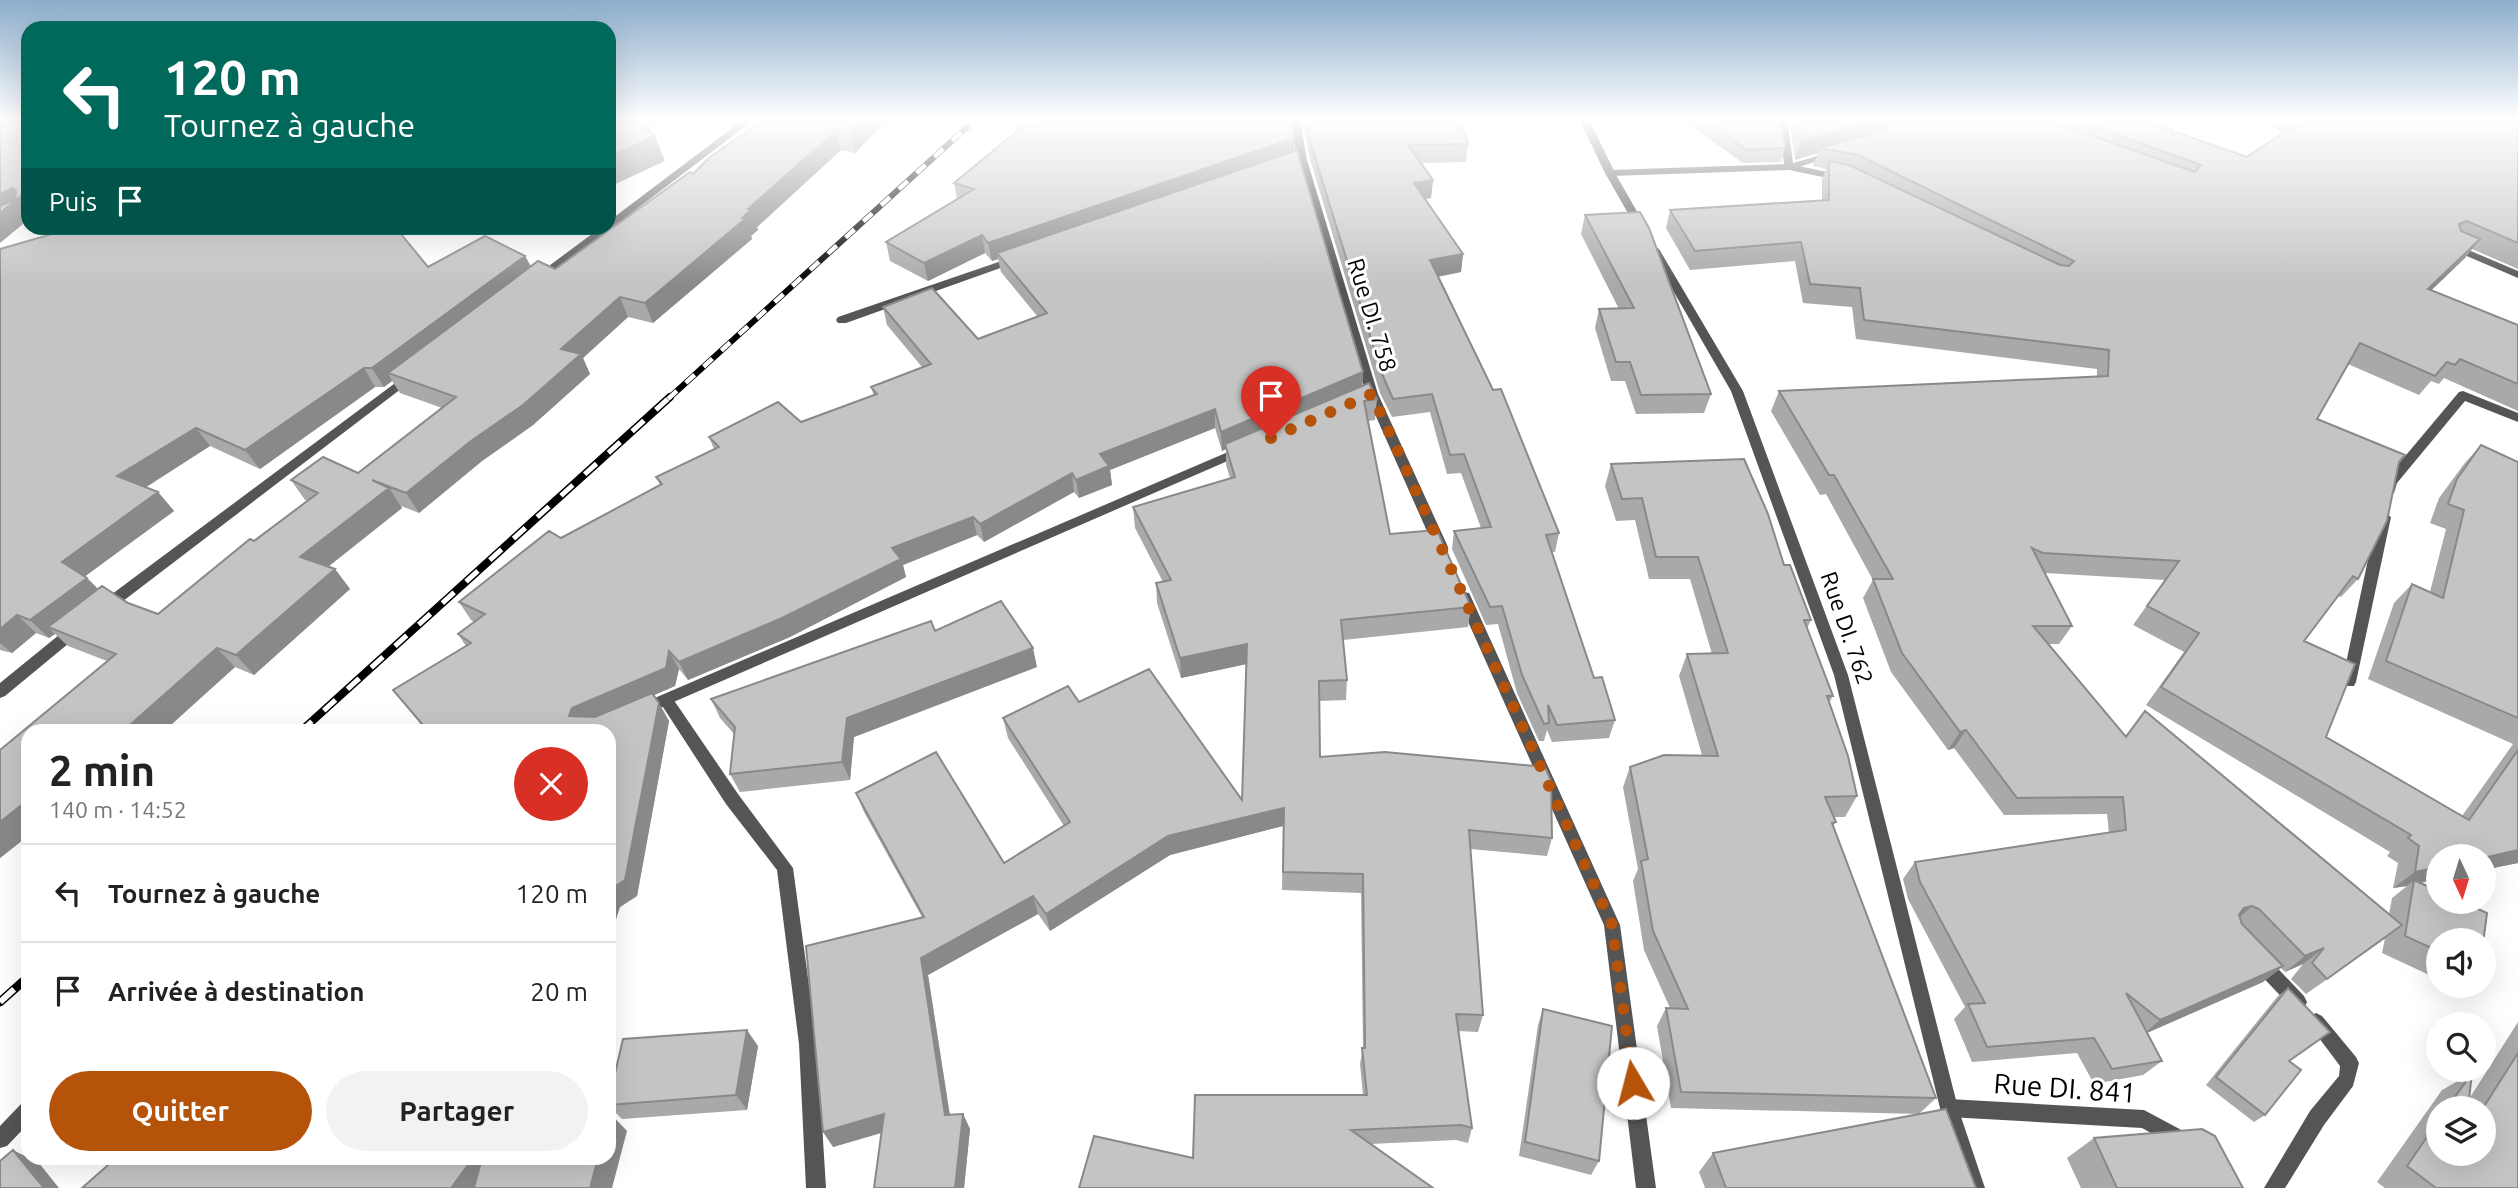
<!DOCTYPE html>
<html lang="fr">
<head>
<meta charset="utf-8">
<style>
	:root { --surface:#fff; --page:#f2f2f2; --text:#222; --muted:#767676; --line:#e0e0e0; --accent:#b45309 }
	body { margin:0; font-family:Ubuntu,sans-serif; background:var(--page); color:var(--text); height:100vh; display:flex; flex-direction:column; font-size:26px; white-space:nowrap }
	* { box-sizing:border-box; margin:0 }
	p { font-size:23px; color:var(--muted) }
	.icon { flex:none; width:38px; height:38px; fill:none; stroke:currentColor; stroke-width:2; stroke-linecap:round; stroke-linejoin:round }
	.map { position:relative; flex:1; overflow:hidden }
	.drawer { position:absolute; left:21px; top:724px; width:595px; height:441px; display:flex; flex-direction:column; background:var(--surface); border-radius:21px; box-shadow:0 7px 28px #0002 }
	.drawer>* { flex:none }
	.banner { position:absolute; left:21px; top:21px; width:595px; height:214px; border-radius:21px; box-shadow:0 7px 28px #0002; background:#00695c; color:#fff; overflow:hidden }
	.needle { width:46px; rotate:176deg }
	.fabs { position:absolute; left:2426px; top:844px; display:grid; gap:14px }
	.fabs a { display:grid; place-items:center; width:70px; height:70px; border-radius:50%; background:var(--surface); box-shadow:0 7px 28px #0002; font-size:35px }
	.pin { position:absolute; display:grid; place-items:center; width:60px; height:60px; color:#fff; margin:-72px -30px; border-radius:50% 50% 50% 0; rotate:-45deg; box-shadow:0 0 7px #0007 }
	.pin .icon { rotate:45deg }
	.me { position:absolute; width:77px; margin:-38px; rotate:352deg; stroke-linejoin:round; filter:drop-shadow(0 0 5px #0008) }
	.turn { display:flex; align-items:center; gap:24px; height:147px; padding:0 28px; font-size:32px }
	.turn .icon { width:91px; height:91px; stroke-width:2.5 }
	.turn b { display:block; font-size:49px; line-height:60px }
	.then { display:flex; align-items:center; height:66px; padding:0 28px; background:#0003; gap:14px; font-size:26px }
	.round { display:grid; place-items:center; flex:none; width:74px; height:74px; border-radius:37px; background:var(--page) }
	.head { display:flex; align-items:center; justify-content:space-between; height:119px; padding:0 28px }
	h1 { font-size:42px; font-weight:600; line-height:52px }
	.primary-button { display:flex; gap:14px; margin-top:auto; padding:14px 28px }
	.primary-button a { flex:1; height:80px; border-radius:42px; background:var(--accent); color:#fff; font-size:28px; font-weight:600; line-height:80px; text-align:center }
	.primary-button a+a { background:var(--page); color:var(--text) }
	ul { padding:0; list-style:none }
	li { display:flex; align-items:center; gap:21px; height:98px; padding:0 28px; border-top:2px solid var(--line) }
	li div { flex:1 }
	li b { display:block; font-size:26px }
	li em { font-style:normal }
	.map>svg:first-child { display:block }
</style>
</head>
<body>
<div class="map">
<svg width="2518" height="1188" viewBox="0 0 2518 1188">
	<rect width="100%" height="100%" fill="#fff"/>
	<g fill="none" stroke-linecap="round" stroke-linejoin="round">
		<!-- service -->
		<path fill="#555" fill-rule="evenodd" d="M1777 119H1787L1793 163 1831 152 1836 155 1793 169H1785Z
			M2452 243 2518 271V278L2448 248 2447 246Z
			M666 694 671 696 738 794 793 868 817 1044 826 1188H806L799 1044 777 870 726 804 661 704 659 700 661 696Z"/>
		<!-- minor -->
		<path fill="#555" fill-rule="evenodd" d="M1290 119H1300L1307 160 1378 394 1448 547 1446 551 1441 552 1434 547 1366 394 1297 160Z
			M2279 119H2382L2377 122H2284Z
			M1789 164 1842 175 1847 178 1842 181 1789 170 1610 176 1605 173 1610 170Z
			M1016 256 1020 257V261L846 323H838L836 320 838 317Z
			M2463 391 2518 413V422L2465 401 2397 483 2394 493H2384L2382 490 2386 479 2459 392Z
			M1242 446 1248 450 1246 453 646 714 641 716 636 714 633 710 636 706Z
			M2384 512 2391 517 2356 682 2354 686H2344L2342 682 2377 517Z
			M1464 592 1469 593 1471 597 1620 925 1656 1188H1636L1604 925 1457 597 1459 593Z
			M2259 953 2265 955 2304 996 2307 1002 2304 1008 2298 1010 2292 1008 2253 967 2250 961 2253 955Z
			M2316 1013 2322 1016 2356 1057 2359 1063 2353 1086 2324 1125 2285 1188H2264L2310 1111 2339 1076 2340 1066 2307 1022 2310 1016Z
			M1949 1099 2144 1110 2187 1133 2189 1140 2187 1147 2180 1149 2142 1128 1949 1117 1942 1115 1940 1108 1942 1101Z
			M28 1102V1124L7 1146 0 1148V1126L21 1104Z"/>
		<!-- tertiary -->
		<path fill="#555" fill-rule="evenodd" d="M744 119H755L542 281H534V277L600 228H609V221Z
			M1579 119H1589L1615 173 1647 229 1646 231 1642 232 1637 229 1605 173Z
			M1654 246 1659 249 1743 391 1848 675 1958 1108 1985 1188H1965L1940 1108 1834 675 1731 391 1649 249Z
			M410 372 414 373 416 376 414 379 110 611H100L98 607 100 603Z
			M75 624 80 626 82 630 80 634 5 696 0 698V683L70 626Z"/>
		<!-- rail-far2 casing -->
		<g stroke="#000" stroke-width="6">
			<path id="rail-far2" d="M668 399 976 119"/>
		</g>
		<!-- rail-far1 casing -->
		<g stroke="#000" stroke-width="8">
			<path id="rail-far1" d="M300 732 670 397"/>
		</g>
		<!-- rail casing -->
		<g stroke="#000" stroke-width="9">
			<path id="rail" d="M0 1002 28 977"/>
		</g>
		<!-- rail-far2 -->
		<use href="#rail-far2" stroke="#fff" stroke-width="4.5" stroke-dasharray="12" stroke-linecap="butt"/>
		<!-- rail-far1 -->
		<use href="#rail-far1" stroke="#fff" stroke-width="5" stroke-dasharray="16" stroke-linecap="butt"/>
		<!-- rail -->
		<use href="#rail" stroke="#fff" stroke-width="6" stroke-dasharray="19" stroke-linecap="butt"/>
	</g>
	<!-- wall -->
	<path fill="#a9a9a9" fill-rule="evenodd" d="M765 119H887L855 153 841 150 757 227 758 230 751 236 752 239 653 323 628 317 583 358 590 374 533 425 482 461 419 513 401 506 402 508 328 567 335 569 350 589 254 675 235 667 163 732H28V836L0 858V750L107 661 68 646 55 634 49 638 36 633 12 653 0 650V249L73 228H396L428 267 485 236 525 256 531 266 538 261 555 269 690 172 693 174 710 157ZM392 381 400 393 442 408 358 473 323 457 291 480 305 500 308 501 254 541 250 539 158 614 128 603 102 586 98 589 85 576 174 511 158 492 145 487 210 446 260 469 375 387H384Z
		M1302 119H1460L1468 144 1466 162 1421 163 1433 180 1431 198 1425 199 1463 254 1461 272 1438 277 1559 533 1555 552H1552L1594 678 1615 720 1609 738 1552 742 1547 730 1544 741H1539L1517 693 1498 624 1486 625 1452 549 1454 531 1481 528 1461 473 1447 474 1430 412 1392 417 1380 393 1310 159Z
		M1681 119H1780L1785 148 1781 162 1743 163Z
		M1792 119H2138L2172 134 2247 157 2283 133 2262 119H2322L2321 120 2518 119V269L2472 249 2465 258 2431 290 2518 325V411L2444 378 2439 384 2431 381 2419 395 2348 364 2317 419 2399 462 2358 579 2341 597 2338 596 2304 641 2326 737 2462 816 2513 744 2368 679 2394 603 2412 584 2430 592 2446 529 2430 523 2439 498 2464 464 2481 445 2518 462V863L2483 870V856H2438V879L2420 883 2438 940V979L2382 953 2385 938 2306 994 2291 979 2303 964 2285 972 2281 968 2263 982 2147 1033 2162 1061 2143 1075 2094 1084 2077 1053 1972 1062 1954 1019 1965 1007 1908 899 1903 879 1915 862 2109 833 2107 814 2004 815 1954 748 1948 750 1891 672 1863 598 1873 580 1826 494 1820 495 1771 411 1779 391 2097 377V369L1856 339 1852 307 1803 303 1795 261 1690 270 1666 228 1670 210 1822 200V179L1826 169 1813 166 1818 153 1795 160 1790 124ZM2045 573 2165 580 2133 625 2184 652 2146 705 2390 852 2387 856 2398 863 2393 888 2407 886 2392 898 2389 914 2145 711 2125 736 2049 644H2059L2072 626Z
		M1037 125 1294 151 1363 372 1362 386 1377 399 1375 420 1368 421 1390 534 1471 607 1468 627 1343 640 1347 680 1346 700 1319 701 1320 757 1552 838 1547 856 1470 849 1483 1015 1478 1032 1458 1031 1472 1128 1468 1143 1456 1140 1370 1144 1193 1158 1363 1095 1360 1064 1363 1048 1361 893 1282 890 1283 826 1170 855 1050 931 1038 914 928 975 950 1115 963 1114 970 1129 964 1188H874L882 1133 833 1147 922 917 864 812 856 793 1004 863 1064 826 1008 738 1003 718 1079 702 1242 800 1246 664 1181 678 1157 603 1156 583 1163 582 1135 528 1133 507 1230 478 1226 465V449L1222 451 1215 428 1110 470 1112 485 1079 498 1074 492 984 542 977 535 903 565 906 577 790 637 688 680 679 669 675 686 654 695 669 721 637 896 620 907 609 732H427L393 690 466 646 458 634 474 622 471 620 459 602 561 538 660 485 656 477 714 449 709 437 801 422 874 396 871 387 922 367 887 325 883 307 978 339 1037 316 1001 272 998 259 992 261 985 253 928 281 890 261 886 242 957 199 954 183Z
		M1585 215 1711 394 1704 413 1636 414 1625 381H1611L1595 328 1599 309H1619L1581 234Z
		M1611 464 1784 565 1811 620 1807 628 1833 696 1829 703 1857 796 1845 817H1834L1836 822 1833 826 1936 1098 1919 1114 1671 1108 1657 1026 1666 1008H1670L1644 950 1633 881 1638 869 1623 787 1630 767 1702 755 1679 676 1687 654H1712L1690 579H1649L1635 520 1616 521 1605 486Z
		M935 631 1037 667 854 737 850 780 740 792 730 774 734 734 720 718 711 699Z
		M2288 988 2289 1061 2265 1115 2254 1122 2206 1085 2277 997Z
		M1543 1009 1599 1161 1591 1175 1519 1156 1538 1025Z
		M2518 1022V1188H2385L2377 1182 2442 1090 2472 1073 2469 1099ZM2438 1108H2483V1153H2438Z
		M758 1046 747 1110 622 1119 609 1106V1099Z
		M2094 1138 2243 1188H2081L2067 1158Z
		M1713 1153 1976 1188H1705L1699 1172Z"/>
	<!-- shaded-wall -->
	<path fill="#898989" d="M627 119H672L631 130Z
		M864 119H887L855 153 850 133Z
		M1874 119H1910L1853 144 1820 148 1818 153 1795 160 1801 141Z
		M836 131 841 150 757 227 758 230 751 236 752 239 653 323 645 303 742 218 748 209Z
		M655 136 665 161 609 187V157Z
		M1294 138V156L997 253 998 259 992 261 988 243Z
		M1433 180 1431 198 1413 201 1414 183Z
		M13 188 19 197 28 190V220L0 243V194Z
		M982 235 985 253 928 281 924 263Z
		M2480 239 2465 258 2413 308 2428 289Z
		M1463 254 1461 272 1428 278 1430 260Z
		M525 256 534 274 388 373 392 381 384 387 372 368Z
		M620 297 628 317 583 358 590 374 533 425 482 461 419 513 406 493 561 349Z
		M364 368 375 387 260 469 245 450Z
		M1363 372 1362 391 1225 444 1226 449 1222 451 1221 432Z
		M1215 409V428L1110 470 1112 485 1079 498 1076 480 1100 454Z
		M196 428 210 446 134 495 117 476Z
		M1072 473 1074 492 984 542 980 524Z
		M389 488 402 508 315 577 300 557Z
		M158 492 174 511 80 580 62 562Z
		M973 517 977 535 903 565 906 577 790 637 688 680 679 662 892 548Z
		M335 569 350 589 254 675 236 655Z
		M87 578 105 596 48 627 55 634 49 638 30 620Z
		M17 615 36 633 12 653 0 643V629Z
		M1247 644V664L1181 678 1180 658Z
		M217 648 235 667 163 732H122Z
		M1033 648 1037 667 854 737 850 780 842 762 847 718Z
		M669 651 679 669 675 686 583 726 569 716 572 708Z
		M659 703 669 721 637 896 620 907 609 942V890Z
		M1966 730 1954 748 1948 750 1960 732Z
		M28 800V836L0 858V822Z
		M1284 808 1283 826 1170 855 1050 931 1046 914 1168 836Z
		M2518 850V863L2483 870V858Z
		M2438 867V879L2414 884V880L2407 886 2393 888 2415 872Z
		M1033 896 1038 914 928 975 952 1130 945 1115 921 958Z
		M2252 906 2233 923 2244 908Z
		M2402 925 2380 942 2306 994 2327 979Z
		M2324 948 2303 964 2285 972 2305 956Z
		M2283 966 2263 982 2142 1035 2160 1020Z
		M747 1030 758 1046 747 1110 736 1095Z
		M610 1113 627 1131 612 1188H590L598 1158H609V1118Z
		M884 1114 893 1129 833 1147 823 1132Z
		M963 1114 970 1129 964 1188H955Z
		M13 1150 39 1163 59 1188H44Z
		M473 1158H484L477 1188H451Z"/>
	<!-- building -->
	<path fill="#c4c4c4" stroke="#898989" stroke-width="2" d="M0 119H28V190L0 213V206L15 200 16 191 13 188 0 194Z
		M609 119H637L655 136 609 157Z
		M765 119H864L850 133 836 131 748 209 751 210 742 218 745 219 645 303 620 297 561 349 581 354 523 405 471 441 406 493 372 480 389 488 300 557 335 569 236 655 217 648 122 732H28V800L0 822V750L116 654 48 627 102 586 128 603 158 614 250 539 254 541 318 493 291 480 323 457 358 473 456 397 388 373 538 261 555 269 690 172 693 174 710 157Z
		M1042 119H1291L1294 138 988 243 982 235 924 263 886 242 974 189 954 183 1028 122 1037 125Z
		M1306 119H1460L1468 144 1408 145 1433 180 1414 183 1463 254 1430 260 1493 390 1501 389 1559 533 1546 535 1594 678 1602 677 1615 720 1557 725 1548 705 1549 723 1544 724 1522 675 1502 606 1490 607 1454 531 1491 527 1464 454 1450 455 1432 394 1393 399 1382 374 1310 141Z
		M1703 119H1780L1785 148 1747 150Z
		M1798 119H1810L1813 122V119H1874L1860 125 1801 141Z
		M1903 119H2044L2195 172 2201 165 2072 119H2138L2174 131 2172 134 2178 133 2247 157 2292 127 2308 123 2301 119H2322L2321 120 2518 119V243L2467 221 2459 224 2461 231 2480 239 2428 289 2518 325V384L2460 359 2455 365 2447 362 2435 376 2360 343 2317 419 2405 455 2399 462 2387 521 2358 579 2353 576 2304 641 2355 664 2326 737 2469 820 2518 750V850L2483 858V856H2438V867L2415 872 2419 846 2408 838 2411 835 2161 687 2199 633 2147 606 2179 561 2043 553 2032 548 2072 626H2033L2126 737 2145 711 2402 925 2327 979 2312 963 2324 948 2305 956 2259 909 2252 906 2244 908 2239 915 2242 924 2283 966 2160 1020 2126 993 2162 1061 2112 1069 2094 1038 1987 1047 1968 1004 1985 1003 1920 882 1915 862 2126 830 2123 797 2017 798 1966 730 1960 732 1902 653 1873 579H1893L1834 475H1829L1779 391 2108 376 2109 350 1864 320 1860 288 1810 284 1801 242 1695 251 1670 210 1829 200V161L1849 165 2060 265 2069 266 2074 261 1858 155 1820 148 1870 134Z
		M1297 150 1363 372 1221 432 1215 409 1100 454 1109 466 1076 480 1072 473 980 524 973 517 892 548 901 559 782 618 679 662 669 651 666 668 572 708 569 716 595 717 652 693 659 703 625 880 609 890V732H429L393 690 471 643 458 634 485 614 459 602 549 531 561 538 662 484 656 477 719 447 709 437 778 402 801 422 877 394 871 387 931 364 883 307 932 288 978 339 1047 313 997 253Z
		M1640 212 1649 228 1711 394 1641 395 1630 362H1616L1599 309 1634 308 1585 215Z
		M73 228H396L428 267 485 236 525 256 372 368H364L245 450 196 428 117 476 158 492 62 562 87 578 30 620 17 615 0 629V249Z
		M1369 383 1377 399 1364 401 1390 534 1437 530 1471 607 1341 620 1347 680 1319 681 1320 757 1385 752 1545 767 1551 781 1552 838 1469 830 1483 1015 1456 1014 1472 1128 1461 1125 1351 1130 1433 1188H1079L1094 1136 1193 1158 1195 1095H1367L1362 1048H1365L1363 874 1283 872 1284 808 1168 836 1046 914 1033 896 921 958 945 1115 963 1114 955 1188H874L884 1114 823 1132 806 946 924 917 856 793 936 752 1004 863 1070 822 1003 718 1068 686 1079 702 1149 669 1242 800 1247 644 1180 658 1156 583 1171 580 1133 507 1235 477 1225 444Z
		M2481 445 2518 462V718L2386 661 2412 584 2443 598 2464 510 2448 504 2457 479Z
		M1744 459 1768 514 1784 565H1790L1811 620H1804L1833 696H1827L1848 756 1857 796 1825 797 1836 822 1832 823 1936 1098 1681 1092 1666 1008 1688 1009 1653 931 1641 861 1648 859 1630 767 1664 755 1718 756 1687 654 1728 653 1698 557H1656L1642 498 1622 499 1611 464Z
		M1001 601 1033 648 847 718 842 762 730 774 735 727 711 699 931 621 935 631Z
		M2414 880 2438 891V901H2461L2487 913 2483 944V940H2438V951L2405 936Z
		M2288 988 2330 1032 2289 1061 2301 1070 2265 1115 2216 1077Z
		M1543 1009 1612 1026 1599 1161 1525 1142Z
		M747 1030 736 1095 609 1105V1099L623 1039Z
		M2518 1053V1188H2436L2407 1166 2438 1121V1153H2483V1108Z
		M2472 1073 2468 1108H2447Z
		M1946 1109 1976 1188H1726L1713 1153Z
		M2202 1129 2215 1136 2243 1188H2117L2094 1138Z
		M13 1150 44 1188H0V1161Z
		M116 1158H473L451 1188H82Z
		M482 1158H598L590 1188H474Z"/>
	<!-- sky -->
	<linearGradient id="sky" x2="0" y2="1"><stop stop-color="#8cadcc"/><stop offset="0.42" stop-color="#fff"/><stop offset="1" stop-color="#fff" stop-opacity="0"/></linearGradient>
	<rect width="2518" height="285" fill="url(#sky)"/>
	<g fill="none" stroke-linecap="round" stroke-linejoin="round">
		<!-- route -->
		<path stroke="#b45309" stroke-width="12" stroke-dasharray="0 21.6" d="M1271 438 1372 394 1612 925 1633 1083"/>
	</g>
	<g text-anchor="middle" stroke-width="6" stroke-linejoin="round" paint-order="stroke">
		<!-- street labels -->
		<g font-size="23" fill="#000" stroke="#fff">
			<text transform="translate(1372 315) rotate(73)" y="8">Rue DI. 758</text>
			<text transform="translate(1847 628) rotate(71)" y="8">Rue DI. 762</text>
		</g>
		<!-- near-street labels -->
		<g font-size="28" fill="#000" stroke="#fff">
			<text transform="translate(2065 1088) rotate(4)" y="10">Rue DI. 841</text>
		</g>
	</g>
</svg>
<div class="fabs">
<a><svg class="needle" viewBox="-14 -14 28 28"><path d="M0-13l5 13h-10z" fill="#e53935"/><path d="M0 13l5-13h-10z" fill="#767676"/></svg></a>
<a><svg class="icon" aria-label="sound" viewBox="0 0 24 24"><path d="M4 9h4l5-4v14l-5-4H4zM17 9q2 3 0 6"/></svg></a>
<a><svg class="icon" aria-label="search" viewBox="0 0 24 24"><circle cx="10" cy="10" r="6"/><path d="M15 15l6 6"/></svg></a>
<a><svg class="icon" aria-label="layers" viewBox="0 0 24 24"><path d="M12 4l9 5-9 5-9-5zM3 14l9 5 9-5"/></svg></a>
</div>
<div class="pin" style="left:1271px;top:438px;background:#d93025"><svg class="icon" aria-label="arrive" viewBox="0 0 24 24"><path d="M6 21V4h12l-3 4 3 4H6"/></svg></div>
<svg class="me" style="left:1633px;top:1083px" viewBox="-20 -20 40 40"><circle r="19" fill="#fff"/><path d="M0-13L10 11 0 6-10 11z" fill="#b45309"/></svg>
<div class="banner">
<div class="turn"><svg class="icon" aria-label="left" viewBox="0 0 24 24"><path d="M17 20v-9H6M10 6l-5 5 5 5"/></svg><div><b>120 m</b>Tournez à gauche</div></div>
<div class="then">Puis<svg class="icon" aria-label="arrive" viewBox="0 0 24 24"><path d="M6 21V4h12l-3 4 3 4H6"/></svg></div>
</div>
<section class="drawer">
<div class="head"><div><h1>2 min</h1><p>140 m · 14:52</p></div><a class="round" style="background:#d93025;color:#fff"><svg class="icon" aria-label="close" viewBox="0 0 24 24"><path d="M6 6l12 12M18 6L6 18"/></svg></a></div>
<ul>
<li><svg class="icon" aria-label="left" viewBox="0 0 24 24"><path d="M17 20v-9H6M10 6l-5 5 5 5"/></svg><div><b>Tournez à gauche</b></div><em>120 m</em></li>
<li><svg class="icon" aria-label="arrive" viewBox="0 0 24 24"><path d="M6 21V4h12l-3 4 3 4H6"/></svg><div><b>Arrivée à destination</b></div><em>20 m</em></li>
</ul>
<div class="primary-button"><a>Quitter</a><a>Partager</a></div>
</section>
</div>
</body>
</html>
